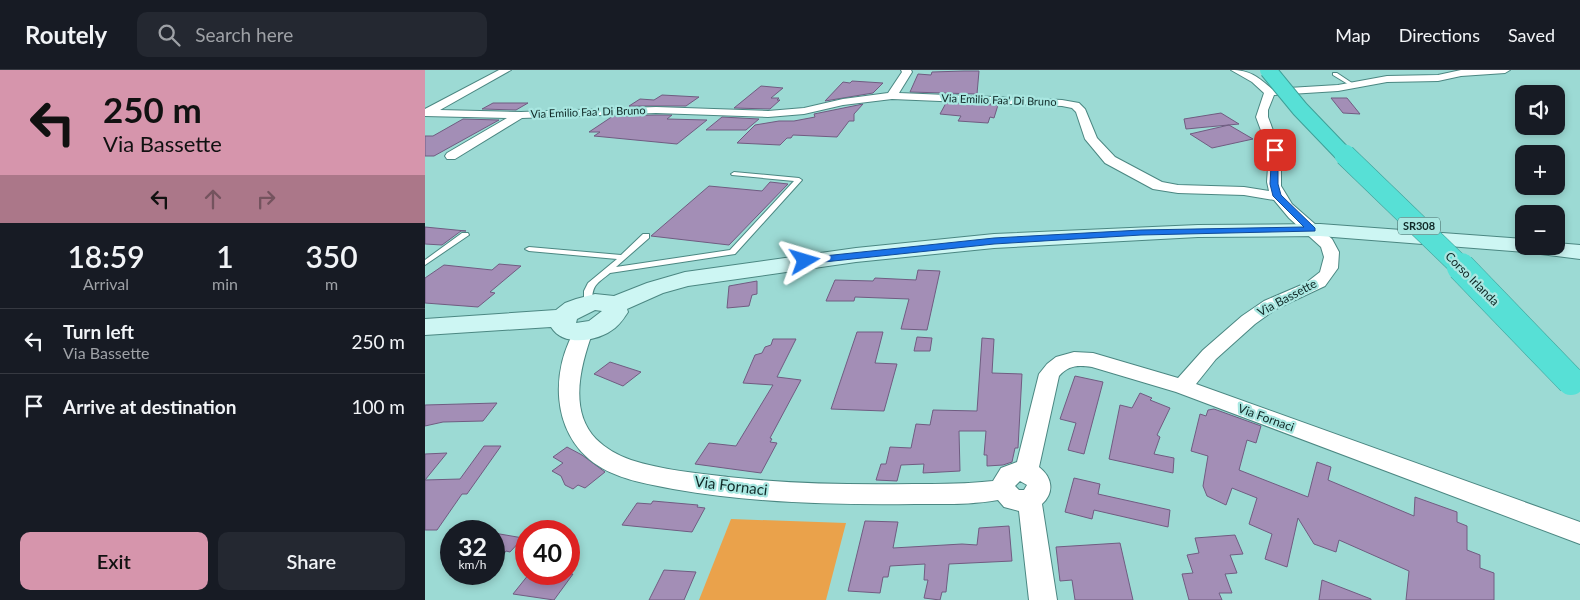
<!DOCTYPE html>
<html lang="en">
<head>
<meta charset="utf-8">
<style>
	:root { --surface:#171b24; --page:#242831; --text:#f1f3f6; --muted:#9ea1a6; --line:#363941; --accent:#d695ac }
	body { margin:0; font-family:Lato,sans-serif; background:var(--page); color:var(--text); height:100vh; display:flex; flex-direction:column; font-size:19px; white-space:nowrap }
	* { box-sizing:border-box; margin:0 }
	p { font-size:16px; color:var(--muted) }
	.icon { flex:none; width:28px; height:28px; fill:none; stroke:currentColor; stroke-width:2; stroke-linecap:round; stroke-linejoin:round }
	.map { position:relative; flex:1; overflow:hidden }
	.panel { display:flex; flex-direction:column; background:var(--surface); width:425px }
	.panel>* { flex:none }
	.guide { background:#d695ac; color:#111; overflow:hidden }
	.fabs { position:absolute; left:1090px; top:15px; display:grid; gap:10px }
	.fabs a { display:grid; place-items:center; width:50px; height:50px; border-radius:10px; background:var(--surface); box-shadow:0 2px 8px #0003; font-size:25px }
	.speed { position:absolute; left:15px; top:450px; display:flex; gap:10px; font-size:25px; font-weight:700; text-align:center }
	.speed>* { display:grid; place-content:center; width:65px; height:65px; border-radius:50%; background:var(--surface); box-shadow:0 2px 8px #0003; line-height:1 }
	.speed small { font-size:12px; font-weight:400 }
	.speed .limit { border:8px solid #d22; background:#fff; color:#111 }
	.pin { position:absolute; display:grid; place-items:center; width:42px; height:42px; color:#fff; margin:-21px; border-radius:10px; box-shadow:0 2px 8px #0006 }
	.me { position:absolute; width:55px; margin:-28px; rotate:83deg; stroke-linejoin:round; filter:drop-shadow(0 0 4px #0008) }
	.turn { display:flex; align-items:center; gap:18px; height:105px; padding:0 20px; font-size:22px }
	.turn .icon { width:65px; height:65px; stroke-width:2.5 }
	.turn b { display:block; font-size:35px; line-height:42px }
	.lanes { display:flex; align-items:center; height:48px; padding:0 20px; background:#0003; justify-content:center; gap:25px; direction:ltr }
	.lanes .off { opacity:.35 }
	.eta { display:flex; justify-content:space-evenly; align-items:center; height:85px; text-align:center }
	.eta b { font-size:30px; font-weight:600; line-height:35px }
	.cta { display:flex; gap:10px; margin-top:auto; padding:10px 20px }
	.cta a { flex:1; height:58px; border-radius:10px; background:var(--accent); color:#111; font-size:20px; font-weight:600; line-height:58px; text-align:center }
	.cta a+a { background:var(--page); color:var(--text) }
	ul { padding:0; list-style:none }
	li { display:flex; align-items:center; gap:15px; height:65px; padding:0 20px; border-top:1px solid var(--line) }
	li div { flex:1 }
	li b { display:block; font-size:19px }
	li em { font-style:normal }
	header { display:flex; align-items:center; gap:30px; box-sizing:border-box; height:70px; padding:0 25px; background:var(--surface); border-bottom:1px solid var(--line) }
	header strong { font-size:24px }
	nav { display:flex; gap:28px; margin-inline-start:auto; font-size:18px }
	.search { width:350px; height:45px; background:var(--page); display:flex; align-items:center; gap:12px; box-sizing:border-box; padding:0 18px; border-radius:10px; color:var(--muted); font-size:19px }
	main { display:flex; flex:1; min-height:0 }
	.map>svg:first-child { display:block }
</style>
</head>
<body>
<header>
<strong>Routely</strong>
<div class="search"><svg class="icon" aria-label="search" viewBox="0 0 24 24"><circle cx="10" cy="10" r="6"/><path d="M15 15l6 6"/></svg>Search here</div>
<nav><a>Map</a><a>Directions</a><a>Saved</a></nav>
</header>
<main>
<section class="panel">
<div class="guide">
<div class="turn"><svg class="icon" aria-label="left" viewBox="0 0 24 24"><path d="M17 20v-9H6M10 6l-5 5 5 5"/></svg><div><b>250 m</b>Via Bassette</div></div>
<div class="lanes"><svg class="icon" aria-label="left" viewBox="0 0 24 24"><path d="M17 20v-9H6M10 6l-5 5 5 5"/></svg><svg class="icon off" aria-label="ahead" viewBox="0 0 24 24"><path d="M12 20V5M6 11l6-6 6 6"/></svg><svg class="icon off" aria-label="right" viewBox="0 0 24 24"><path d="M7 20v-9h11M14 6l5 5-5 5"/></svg></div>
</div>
<div class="eta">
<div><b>18:59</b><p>Arrival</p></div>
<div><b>1</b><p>min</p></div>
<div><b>350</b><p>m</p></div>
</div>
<ul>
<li><svg class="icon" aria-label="left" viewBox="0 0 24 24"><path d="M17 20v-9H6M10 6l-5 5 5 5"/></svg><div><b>Turn left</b><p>Via Bassette</p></div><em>250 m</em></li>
<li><svg class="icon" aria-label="arrive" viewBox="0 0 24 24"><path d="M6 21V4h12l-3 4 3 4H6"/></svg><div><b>Arrive at destination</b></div><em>100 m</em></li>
</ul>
<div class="cta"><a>Exit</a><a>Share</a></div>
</section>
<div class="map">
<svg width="1155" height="530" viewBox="0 0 1155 530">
	<rect width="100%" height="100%" fill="#9cdad4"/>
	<!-- green -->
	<path fill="#eaa24b" d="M306 449 421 453 401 530H274Z"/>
	<!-- building -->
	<path fill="#a38eb6" stroke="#705c81" d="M539 1H554L552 24 485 22 493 4 506 5 507 2Z
		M427 11 458 13 448 23 400 31 418 12 425 13Z
		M336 16 358 18 346 28H354L352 30H355L345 39 309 38Z
		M237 25 274 27 261 36H204L215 29 229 30Z
		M906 28H922L935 44 918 43Z
		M68 33H103L91 40 57 39Z
		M521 33 573 35 569 48 565 47 563 53 533 51 536 46 515 44Z
		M438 34 429 44V51H424L412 67 368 65 366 68H362L355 75 312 73 330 55 354 51H369L390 47 389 44Z
		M796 43 814 54 761 59 759 49Z
		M231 45H247L242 49 282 50 252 74 169 66 175 62H164L188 46Z
		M297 47 334 49 321 60H281Z
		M38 49 74 50 9 86H0V66H8Z
		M804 55 828 69 787 78 765 64Z
		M345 112 363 114 304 175 226 166 284 116 337 121Z
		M0 157 41 161H36L17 175 0 174Z
		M74 194 96 196 65 222 70 223 53 237 0 233V208L19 195 67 200Z
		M493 200 515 201 502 260 476 259 484 229 430 227 429 231H401L410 210 448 211 450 208 491 210Z
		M332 211V224L327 225 324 236 302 238 304 216Z
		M432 262H458L450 293 472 294 459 341 406 339Z
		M492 267 507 268 505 281H489Z
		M557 268 569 269 567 303 597 304 593 378H590L587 392 578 395 562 396V385H559L561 361H534L535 401 498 403 499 394 476 395 472 411 451 410 456 394H461L465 377 486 378 491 354 505 355 508 340 552 341Z
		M348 269H371L352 307 376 310 345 368 347 369 345 372 352 373 336 403 270 394 284 373 311 376 348 315 318 313 330 285 337 283 340 277 346 275Z
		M185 292 216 302 198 316 169 304Z
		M650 306 678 312 659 384 643 380 651 353 635 349Z
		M715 323 727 328 725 330 745 338 732 365 735 367 729 384 749 388 748 403 684 389 695 335 707 338Z
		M72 333 58 351 18 352 0 356V335Z
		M789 339 836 356 831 373 822 370 814 400 883 427 892 392 906 397 903 410 989 446 990 427 1032 442V452L1042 456V480L1055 485V498L1069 503V530H981L984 501 914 470 911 482 889 474 873 448 862 497 840 489 847 464 824 454 832 428 807 418 801 435 782 426 778 416 783 386 766 381 775 344 781 346 783 340Z
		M59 376H76L42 424H37L12 460H0V384L22 383 0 410 35 409Z
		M142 377 157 385 180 402 160 418 153 415 148 419 140 415 136 406 127 401 138 393 128 387Z
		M649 408 675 414 673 424 745 440 743 457 669 440 667 449 640 442Z
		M228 431 273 435 272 437 280 438 267 462 197 455 212 433 226 434Z
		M440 451 473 452 468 478 537 474 552 475 554 458 584 456 587 491 524 494 521 522H517L515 530 499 528 503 510H499L500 494 465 496 463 507H458L455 523 423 521Z
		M69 463 98 468 85 482 81 481 69 496Z
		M810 465 818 484 805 485 812 503 800 504 807 523H794L797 530H764L757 504 768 503 762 485 774 483 770 468Z
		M695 473 708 530H650L647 510 635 511 631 477Z
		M239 500 271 502 259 530H224Z
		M104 504H148L129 530 88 524Z
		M897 510 946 529V530H894Z"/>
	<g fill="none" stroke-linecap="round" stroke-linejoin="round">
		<!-- lane casing -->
		<g stroke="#4b8782" stroke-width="2">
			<path id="lane" d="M908 3H912L930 15 926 16 908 5Z
				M309 102 374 108 377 110 310 184 185 203C172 214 167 214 167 233L163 236 159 233V221L163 213 192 189 104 181 100 179 104 177 196 185 218 164H224V168L191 197 305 180 369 111 307 105 306 104Z
				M37 163H43L44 165 0 195V190Z"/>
		</g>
		<!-- street casing -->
		<g stroke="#4b8782" stroke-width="2">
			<path id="street" d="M74 0H86L15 40 96 42 231 37 343 41 379 38 418 29 463 23 477 2 476 0H486L487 2 474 23 637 30 654 33 660 39 672 68 690 87 737 112 753 115 819 117 844 121 842 112 844 82 831 47 839 23 827 12 806 0C825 0 833 7 847 19L913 15 962 6 1013 5 1036 0H1085L1080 3 1036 6 1013 11 962 12 913 21 849 25 843 40V47L856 82V116L867 134 907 169 914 182 913 198 900 216 851 239 830 254 791 289 771 314 1155 452V474L751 322 667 297C653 295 644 295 634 306L614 397C627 407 630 422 617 434L632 530H604L594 441 579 437 573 430C545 435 518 434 490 434 409 435 328 433 248 419 222 414 191 409 169 393 126 362 125 299 152 257L159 255 166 257 168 261C156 294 143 340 171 369 180 378 194 386 206 390 237 400 271 403 303 407 365 414 427 415 489 414 511 414 534 414 557 412L568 411 576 398 592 392 614 304 622 294 631 287 649 282 668 283 753 308 778 280 817 246 839 231 881 213 895 202 899 187 896 177 864 148 849 130 819 125 753 123 728 119 680 93 660 69 651 42 647 38 637 36 467 29 418 35 379 44 343 47 231 43 97 48 30 89H22L20 86 22 83 82 48 0 46V39ZM595 411 602 415 599 420H594L590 416Z"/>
		</g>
		<!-- secondary casing -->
		<g stroke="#4b8782" stroke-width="2">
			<path id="secondary" d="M895 154 1099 169V176H1131V173L1155 175V189L1100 182 895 166 773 167 569 178 431 192 263 216 238 223 202 239 203 242C199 248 196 253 190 258 174 271 139 278 126 257L0 265V249L131 240 140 233 151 229 170 224 189 226 222 213 260 202 431 178 569 164 773 155ZM170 240 177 241 164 251 151 253 152 249Z"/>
		</g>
		<!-- lane -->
		<use href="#lane" fill="#fff" fill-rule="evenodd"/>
		<!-- street -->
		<use href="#street" fill="#fff" fill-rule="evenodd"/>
		<!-- secondary -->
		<use href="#secondary" fill="#cdf6f3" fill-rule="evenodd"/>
		<!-- highway-bridge-far2 casing -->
		<g stroke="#3ea098" stroke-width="18" stroke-linecap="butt">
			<path id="highway-bridge-far2" d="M843 0 875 39 921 87"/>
		</g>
		<!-- highway-bridge-far1 casing -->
		<g stroke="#3ea098" stroke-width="22" stroke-linecap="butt">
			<path id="highway-bridge-far1" d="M920 85 1037 198"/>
		</g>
		<!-- highway-bridge casing -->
		<g stroke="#3ea098" stroke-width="29" stroke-linecap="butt">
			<path id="highway-bridge" d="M1036 197 1146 311"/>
		</g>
		<!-- highway-bridge-far2 -->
		<use href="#highway-bridge-far2" stroke="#57e0d6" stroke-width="16"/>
		<!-- highway-bridge-far1 -->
		<use href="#highway-bridge-far1" stroke="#57e0d6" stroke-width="21"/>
		<!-- highway-bridge -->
		<use href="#highway-bridge" stroke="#57e0d6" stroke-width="28"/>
	</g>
	<!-- route -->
	<path fill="#1a73e8" stroke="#114b97" d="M847 78 853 80V114L856 125 890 158V161L716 165 569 174 380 194 375 191 380 188 569 168 716 160 879 157 848 126 845 114Z"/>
	<g text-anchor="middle" stroke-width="4.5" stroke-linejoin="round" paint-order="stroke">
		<!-- far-street labels -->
		<g font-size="11" fill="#0f2826" stroke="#a9e7e1">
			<text transform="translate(574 30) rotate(2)" y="4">Via Emilio Faa' Di Bruno</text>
			<text transform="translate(163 42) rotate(-2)" y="4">Via Emilio Faa' Di Bruno</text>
		</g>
		<!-- shield labels -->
		<rect fill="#a9e7e1" stroke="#3d615e" stroke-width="1" x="973" y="147.5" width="42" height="17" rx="4"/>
		<g font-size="11" font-weight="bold" fill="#0f2826">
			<text x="994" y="160">SR308</text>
		</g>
		<!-- street labels -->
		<g font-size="12" fill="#0f2826" stroke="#a9e7e1">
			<text transform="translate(1047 209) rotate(45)" y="4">Corso Irlanda</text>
			<text transform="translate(862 228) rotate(-28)" y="4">Via Bassette</text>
			<text transform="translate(841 348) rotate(20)" y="4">Via Fornaci</text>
		</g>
		<!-- near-street labels -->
		<g font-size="15" fill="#0f2826" stroke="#a9e7e1">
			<text transform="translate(306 416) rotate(7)" y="5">Via Fornaci</text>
		</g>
	</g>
</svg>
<div class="fabs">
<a><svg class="icon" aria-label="sound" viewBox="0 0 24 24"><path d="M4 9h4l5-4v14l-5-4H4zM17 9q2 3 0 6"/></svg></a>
<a>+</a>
<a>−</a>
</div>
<div class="speed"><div>32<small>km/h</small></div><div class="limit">40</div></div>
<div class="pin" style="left:850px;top:80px;background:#d93025"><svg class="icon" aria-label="arrive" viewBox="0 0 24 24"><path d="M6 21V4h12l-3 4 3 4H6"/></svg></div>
<svg class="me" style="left:380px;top:191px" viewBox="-20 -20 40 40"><path d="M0-17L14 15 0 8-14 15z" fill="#1a73e8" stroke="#fff" stroke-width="4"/></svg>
</div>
</main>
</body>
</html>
